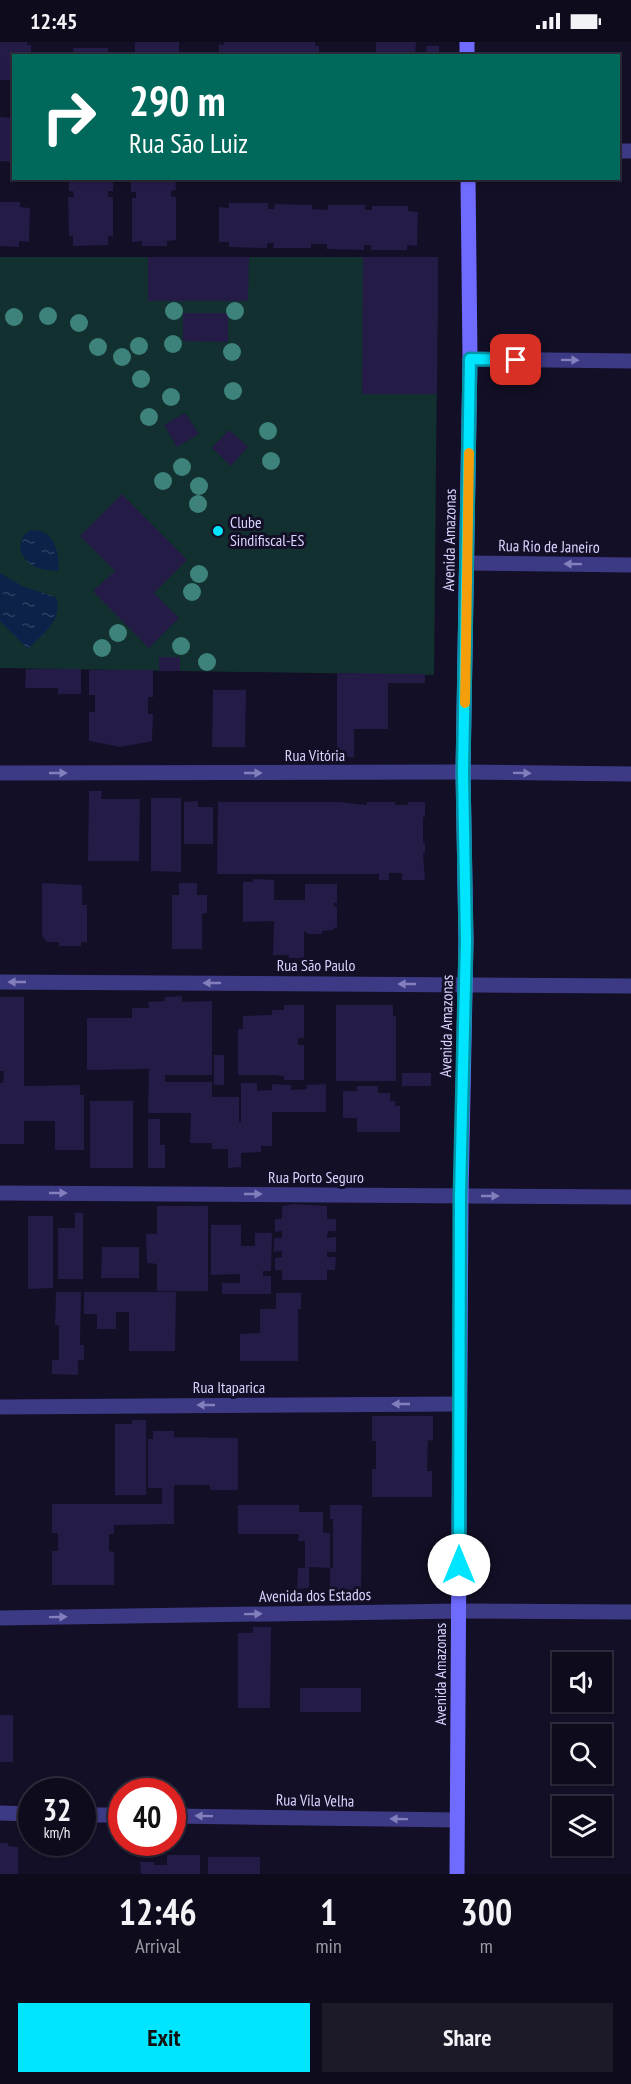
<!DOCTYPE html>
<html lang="en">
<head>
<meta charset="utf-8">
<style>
	:root { --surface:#0e0b1c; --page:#1c1929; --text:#f1f3f6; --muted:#9b9ba3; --line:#2e2b3b; --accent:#00e5ff }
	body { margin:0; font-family:"PT Sans Narrow",sans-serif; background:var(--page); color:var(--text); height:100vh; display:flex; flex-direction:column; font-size:22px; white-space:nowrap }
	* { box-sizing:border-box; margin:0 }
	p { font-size:20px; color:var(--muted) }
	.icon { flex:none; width:33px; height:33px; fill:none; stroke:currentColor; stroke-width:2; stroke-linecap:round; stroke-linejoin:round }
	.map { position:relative; height:1832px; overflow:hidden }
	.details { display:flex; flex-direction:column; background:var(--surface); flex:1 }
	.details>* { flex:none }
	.banner { position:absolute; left:12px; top:12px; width:608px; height:126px; border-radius:0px; box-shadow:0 2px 4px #0004,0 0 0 2px var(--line); background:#00695c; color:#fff; overflow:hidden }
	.buttons { position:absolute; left:552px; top:1610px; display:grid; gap:12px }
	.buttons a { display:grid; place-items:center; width:60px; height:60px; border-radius:0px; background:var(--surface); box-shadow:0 2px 4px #0004,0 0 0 2px var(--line); font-size:30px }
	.speed { position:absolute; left:18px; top:1736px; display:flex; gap:12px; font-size:30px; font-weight:700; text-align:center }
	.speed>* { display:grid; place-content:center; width:78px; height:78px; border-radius:50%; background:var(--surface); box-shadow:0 2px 4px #0004,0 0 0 2px var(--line); line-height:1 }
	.speed small { font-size:15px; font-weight:400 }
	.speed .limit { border:9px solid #d22; background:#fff; color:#111 }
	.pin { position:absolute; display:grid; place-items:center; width:51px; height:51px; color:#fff; margin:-26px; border-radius:12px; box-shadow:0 3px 9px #0006 }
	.me { position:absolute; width:66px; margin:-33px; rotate:0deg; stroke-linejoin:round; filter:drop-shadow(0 0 4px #0008) }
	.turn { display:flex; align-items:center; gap:21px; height:126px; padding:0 18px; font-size:27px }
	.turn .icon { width:78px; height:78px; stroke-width:2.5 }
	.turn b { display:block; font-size:42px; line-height:51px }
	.eta { display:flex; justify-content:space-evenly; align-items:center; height:102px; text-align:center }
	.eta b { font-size:36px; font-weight:700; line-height:42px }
	.button { display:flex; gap:12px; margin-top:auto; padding:12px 18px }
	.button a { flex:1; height:69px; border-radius:0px; background:var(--accent); color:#111; font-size:24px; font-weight:700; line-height:69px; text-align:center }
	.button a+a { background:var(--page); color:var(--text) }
	.status { display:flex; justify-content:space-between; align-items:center; height:42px; padding:0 30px; background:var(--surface); direction:ltr }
	.status svg { height:16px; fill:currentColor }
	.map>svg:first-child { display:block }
</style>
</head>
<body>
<div class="status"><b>12:45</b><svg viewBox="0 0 49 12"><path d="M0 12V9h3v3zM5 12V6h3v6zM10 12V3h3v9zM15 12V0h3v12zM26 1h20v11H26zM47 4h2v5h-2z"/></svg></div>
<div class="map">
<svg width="631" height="1832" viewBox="0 0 631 1832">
	<defs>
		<pattern id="water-ripples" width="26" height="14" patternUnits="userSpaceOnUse" patternTransform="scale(1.5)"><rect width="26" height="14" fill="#0c2248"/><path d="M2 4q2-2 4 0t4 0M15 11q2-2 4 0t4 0" fill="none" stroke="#2f4163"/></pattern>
	</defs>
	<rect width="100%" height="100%" fill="#130f26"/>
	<!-- park -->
	<path fill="#12302f" d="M0 215H438L434 633 0 626Z"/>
	<!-- water -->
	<path fill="url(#water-ripples)" d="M30 488C55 486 59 509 59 529 51 528 43 528 36 525 19 518 14 498 30 488Z
		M0 531 24 545 56 555C64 578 43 592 28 607L0 579Z"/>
	<!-- building -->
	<path fill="#241b47" d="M0 0H27V3H31V14H14V38H0Z
		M135 0H179V14H135Z
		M224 0H315V4H319V14H219V2L224 3Z
		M376 0H416L415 14H376Z
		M426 4H439V14H427Z
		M73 6H108V14H74Z
		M0 75 14 76V120L0 119Z
		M69 136H113V149H108V155H113V194H108V203L73 204V194H69L68 155H74L73 149H69Z
		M131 136H175L176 148 171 149V155H176V198L167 199V204H142V199L132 200V156H136V150H131Z
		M0 160H20V165L30 166 29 200 19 199V205L0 204Z
		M229 161H268V167H274L275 162 312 163V167L328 168V163H365V168H372V164H408V169L418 170 417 204 407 203V208H371V203H364V208L327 207V202H311V206H273L274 201H267V206L229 205V200H219V165L229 166Z
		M148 215H249L248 259H148Z
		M363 215H438L437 352H362Z
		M183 271H228V300L183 299Z
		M185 371 199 392 177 405 164 383Z
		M229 388 248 405 231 424 212 406Z
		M122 452 187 518 154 551 179 576 149 606 93 549 115 529 80 494Z
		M159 615H180V629H159Z
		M26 627H81V652H58V646H25Z
		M89 628H153V655H148V672H153L152 699 121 705 89 699V670H95V653H89Z
		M337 631 425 632V641H388V687H354V715H337Z
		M213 648H246L245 705H212Z
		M89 749H102L101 757H140L139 819H88Z
		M151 756H181V830L151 829Z
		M198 759V765H213V802H184V760Z
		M218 760H339L367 763V760H395V763H408V760H425V775H423V801H425V811H423L425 838H402V831H389V838H379V832H217Z
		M253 837 274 838V858H305V842H337V861H334V864L337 865V885L332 888 322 889V892H309L304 889V916H289V913H273L274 879 243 880V840H253Z
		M42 841 82 843V863H87V900H81V904H59V900H47L42 894Z
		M179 841H197V853H207V871L202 872V907H172V853H179Z
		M182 954V960L212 959V1033H165V1040H212V1055H239V1080H241V1041H257V1049L272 1048V1042L291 1043V1048L307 1047V1043L326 1042V1070H272V1104H261V1110L241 1111V1125L228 1126V1107H212V1101H190L191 1071H148L149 1027 87 1028V976H132V966H149L148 960 165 959V955Z
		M0 955H24V1044L80 1043V1053H84V1108H55V1079H24V1102H0V1041H3L4 1029H0Z
		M284 963H304V996H298V1003H304V1038H284V1034L272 1033H238V987H243V974L272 973V968H284Z
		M336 963H393V974H396V1039H336Z
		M214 1013H224V1043H214Z
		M402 1031H431V1044H402Z
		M357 1044H378V1051H390V1059H395V1064H400V1090H357V1076H343V1049H357Z
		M90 1059H133V1126H90Z
		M148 1077H160V1103H165V1126H148Z
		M294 1162 327 1164V1177H336V1189H328L327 1196 336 1195V1210H327V1215H336L335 1228H327V1238H282V1228H275V1216L282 1215V1209L274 1210V1196H282V1189L275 1190V1177H282V1164Z
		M157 1164H208V1249H157V1222L147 1221 146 1192H157Z
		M75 1171H83V1237H58V1186H75Z
		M28 1174H53V1246L28 1247Z
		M211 1183H241V1204H255V1191H272L271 1229H263V1234H271V1252H222V1241H240V1232L211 1233Z
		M102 1205H139V1236H101Z
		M56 1250H81L80 1303H84V1318H78V1333L52 1332V1318H59V1283H55Z
		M84 1250H176L175 1309H129V1270H116V1287H97V1272H84Z
		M276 1251H301V1267H298V1319H240V1292L260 1291V1267H276Z
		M372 1374H433V1399L428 1398 427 1429H432V1455H372V1427H376V1399H372Z
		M132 1378H146V1453H115V1382H132Z
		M153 1389H174V1395L238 1396V1448H210V1443H174V1482L114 1483V1492H109V1509L114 1510V1543H52V1509H58V1491H52V1462H162V1446H148V1397H153Z
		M238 1463H299V1470H323V1491H330V1526H333V1477H330V1463H362L361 1548H330V1526L309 1525V1546L297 1547 298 1526H305V1499H298L299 1492H238Z
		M253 1585H271L270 1666H238V1591H253Z
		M300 1646H361V1670H300Z
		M0 1673H13V1720H0Z
		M0 1801H8V1804L18 1805V1832H0Z
		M167 1813H200V1832H141L140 1820H154V1823H167Z
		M208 1815H260V1832H208Z"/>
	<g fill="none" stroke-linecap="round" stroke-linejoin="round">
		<!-- street -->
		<path stroke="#3d3a85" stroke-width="15" d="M618 109H631
			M470 317 631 319
			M467 521 631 523
			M0 731 463 730 631 732
			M0 940 631 944
			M0 1151 631 1155
			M0 1365 459 1362
			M0 1576 459 1569 631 1570
			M0 1771 32 1772
			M82 1773H122
			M172 1774 457 1778"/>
		<!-- secondary -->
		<path stroke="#6f6bff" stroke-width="15" d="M467 14V0
			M457 1832 461 1153 466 899 463 730 470 317 468 136"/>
	</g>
	<!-- trees -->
	<g fill="#3d827b">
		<circle cx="174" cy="269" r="9"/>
		<circle cx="235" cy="269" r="9"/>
		<circle cx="48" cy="274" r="9"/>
		<circle cx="14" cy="275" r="9"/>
		<circle cx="79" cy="281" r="9"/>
		<circle cx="173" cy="302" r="9"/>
		<circle cx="139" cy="304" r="9"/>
		<circle cx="98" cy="305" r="9"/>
		<circle cx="232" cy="310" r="9"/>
		<circle cx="122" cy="315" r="9"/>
		<circle cx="141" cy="337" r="9"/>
		<circle cx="233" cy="349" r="9"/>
		<circle cx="171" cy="355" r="9"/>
		<circle cx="149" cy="375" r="9"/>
		<circle cx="268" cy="389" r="9"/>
		<circle cx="271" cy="419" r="9"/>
		<circle cx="182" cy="425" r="9"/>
		<circle cx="163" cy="439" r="9"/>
		<circle cx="199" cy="444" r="9"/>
		<circle cx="198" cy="462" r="9"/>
		<circle cx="199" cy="532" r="9"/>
		<circle cx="192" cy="550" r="9"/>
		<circle cx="118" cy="591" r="9"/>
		<circle cx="181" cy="604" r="9"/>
		<circle cx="102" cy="606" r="9"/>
		<circle cx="207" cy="620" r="9"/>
	</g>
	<!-- one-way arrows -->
	<defs><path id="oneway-solid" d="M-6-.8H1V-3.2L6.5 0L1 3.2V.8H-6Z" transform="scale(1.5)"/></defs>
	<g fill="#837fbc">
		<use href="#oneway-solid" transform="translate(570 318) rotate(1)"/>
		<use href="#oneway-solid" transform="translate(573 522) rotate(-179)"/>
		<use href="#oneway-solid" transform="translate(58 731)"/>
		<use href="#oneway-solid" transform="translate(253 731)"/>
		<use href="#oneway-solid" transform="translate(522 731) rotate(1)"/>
		<use href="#oneway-solid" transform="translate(17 940) rotate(-180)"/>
		<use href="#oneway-solid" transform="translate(212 941) rotate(-180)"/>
		<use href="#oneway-solid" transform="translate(407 942) rotate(-180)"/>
		<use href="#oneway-solid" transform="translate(58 1151)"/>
		<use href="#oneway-solid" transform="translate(253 1152)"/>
		<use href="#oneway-solid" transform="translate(490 1154)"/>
		<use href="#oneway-solid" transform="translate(401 1362) rotate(180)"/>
		<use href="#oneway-solid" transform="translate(206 1363) rotate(180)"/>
		<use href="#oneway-solid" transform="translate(253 1572) rotate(-1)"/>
		<use href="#oneway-solid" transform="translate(58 1575) rotate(-1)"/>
		<use href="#oneway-solid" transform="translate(204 1774) rotate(-179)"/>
		<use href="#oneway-solid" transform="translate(399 1777) rotate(-179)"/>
	</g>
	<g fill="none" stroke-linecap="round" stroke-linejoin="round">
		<!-- route casing -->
		<g stroke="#0095a6" stroke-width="15">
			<path id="route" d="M459 1523 460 1154 466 900 463 730 470 317 516 318"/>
		</g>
		<!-- route -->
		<use href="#route" stroke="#00e5ff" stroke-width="10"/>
		<!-- slow -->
		<path stroke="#f59e0b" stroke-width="10" d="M465 661 469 411"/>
	</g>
	<!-- markers -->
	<circle fill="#00e5ff" stroke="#130f26" stroke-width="2" cx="218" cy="489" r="6"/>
	<g text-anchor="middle" stroke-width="6" stroke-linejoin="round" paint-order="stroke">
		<!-- poi labels -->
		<g font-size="16" fill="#d9d4ff" stroke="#130f26" text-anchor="start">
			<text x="230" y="486">Clube<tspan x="230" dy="18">Sindifiscal-ES</tspan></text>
		</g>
		<!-- street labels -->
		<g font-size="16" fill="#d9d4ff" stroke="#130f26">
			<text transform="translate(449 498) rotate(-89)" y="6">Avenida Amazonas</text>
			<text transform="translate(549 504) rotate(1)" y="6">Rua Rio de Janeiro</text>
			<text x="315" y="719">Rua Vitória</text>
			<text x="316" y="929">Rua São Paulo</text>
			<text transform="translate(446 984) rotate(-89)" y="6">Avenida Amazonas</text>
			<text x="316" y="1141">Rua Porto Seguro</text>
			<text x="229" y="1351">Rua Itaparica</text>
			<text transform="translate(315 1553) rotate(-1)" y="6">Avenida dos Estados</text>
			<text transform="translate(440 1632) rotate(-90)" y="6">Avenida Amazonas</text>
			<text transform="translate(315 1758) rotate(1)" y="6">Rua Vila Velha</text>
		</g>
	</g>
</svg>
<div class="buttons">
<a><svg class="icon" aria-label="sound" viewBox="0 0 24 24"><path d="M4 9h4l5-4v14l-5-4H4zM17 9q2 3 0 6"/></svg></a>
<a><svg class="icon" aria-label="search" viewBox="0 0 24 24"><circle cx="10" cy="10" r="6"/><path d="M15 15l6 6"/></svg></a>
<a><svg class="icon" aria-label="layers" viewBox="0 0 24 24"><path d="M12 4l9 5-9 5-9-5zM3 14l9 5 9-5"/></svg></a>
</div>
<div class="speed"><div>32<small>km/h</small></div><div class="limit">40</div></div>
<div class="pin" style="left:516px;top:318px;background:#d93025"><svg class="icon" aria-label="arrive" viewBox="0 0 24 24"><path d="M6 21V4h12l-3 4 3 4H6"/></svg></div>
<svg class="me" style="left:459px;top:1523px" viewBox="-20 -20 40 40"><circle r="19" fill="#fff"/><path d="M0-13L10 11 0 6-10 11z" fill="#00e5ff"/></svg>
<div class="banner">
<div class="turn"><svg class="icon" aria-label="right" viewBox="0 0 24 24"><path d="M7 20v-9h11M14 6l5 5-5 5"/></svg><div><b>290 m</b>Rua São Luiz</div></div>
</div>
</div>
<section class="details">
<div class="eta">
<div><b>12:46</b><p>Arrival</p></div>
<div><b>1</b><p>min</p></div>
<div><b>300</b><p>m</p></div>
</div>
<div class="button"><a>Exit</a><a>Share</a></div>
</section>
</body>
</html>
